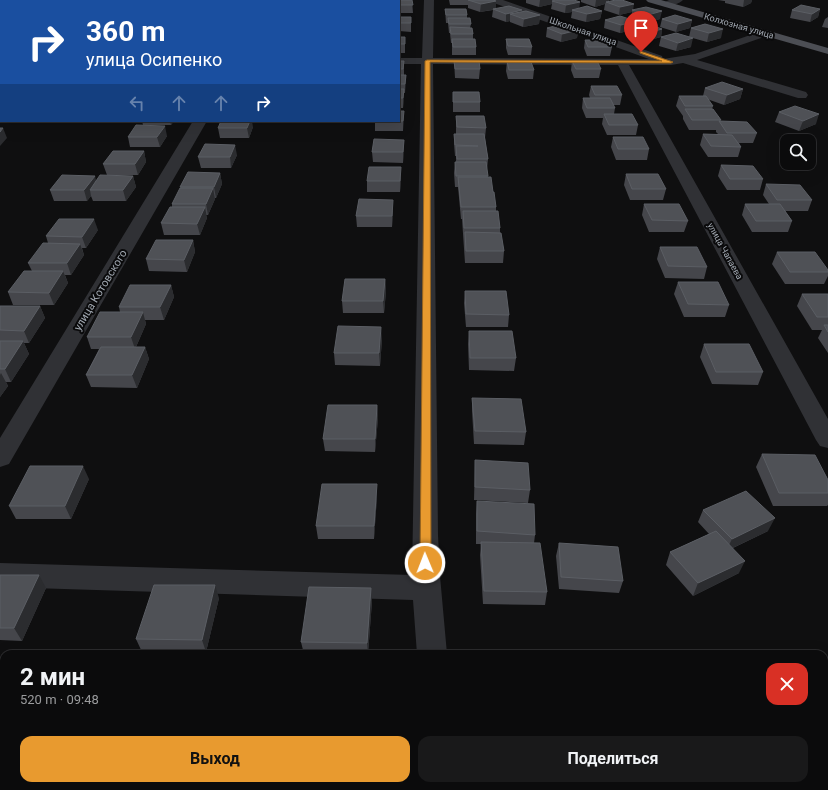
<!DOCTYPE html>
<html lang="ru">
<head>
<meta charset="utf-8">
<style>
	:root { --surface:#0b0b0c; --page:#19191a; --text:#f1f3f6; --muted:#9a9b9d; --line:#2b2b2d; --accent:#e89a2f }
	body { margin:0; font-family:Roboto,sans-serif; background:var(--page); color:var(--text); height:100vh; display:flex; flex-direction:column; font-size:15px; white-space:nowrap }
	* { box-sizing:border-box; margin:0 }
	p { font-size:13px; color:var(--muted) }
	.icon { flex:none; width:22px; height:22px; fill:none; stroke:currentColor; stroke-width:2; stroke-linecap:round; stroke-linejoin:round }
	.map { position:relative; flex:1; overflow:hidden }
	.side { position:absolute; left:0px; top:650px; width:828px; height:140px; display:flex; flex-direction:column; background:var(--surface); border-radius:12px 12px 0 0; box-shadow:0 4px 16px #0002,0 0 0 1px var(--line) }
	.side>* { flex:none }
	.guide { position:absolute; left:0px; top:0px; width:400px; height:122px; box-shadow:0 4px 16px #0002,0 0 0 1px var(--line); background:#1a4fa0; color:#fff; overflow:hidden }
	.buttons { position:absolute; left:780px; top:134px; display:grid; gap:8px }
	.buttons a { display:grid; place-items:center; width:36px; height:36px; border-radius:8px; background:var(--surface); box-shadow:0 4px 16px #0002,0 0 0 1px var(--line); font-size:20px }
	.pin { position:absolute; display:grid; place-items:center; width:34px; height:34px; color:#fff; margin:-41px -17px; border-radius:50% 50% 50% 0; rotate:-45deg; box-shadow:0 0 4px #0007 }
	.pin .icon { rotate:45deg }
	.me { position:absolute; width:44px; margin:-22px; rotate:359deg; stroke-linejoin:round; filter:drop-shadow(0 0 3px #0008) }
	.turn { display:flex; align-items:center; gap:14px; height:84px; padding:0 20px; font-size:18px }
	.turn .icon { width:52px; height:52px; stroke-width:2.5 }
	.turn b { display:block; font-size:28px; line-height:34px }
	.lanes { display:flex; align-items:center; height:38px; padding:0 20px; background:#0003; justify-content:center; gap:20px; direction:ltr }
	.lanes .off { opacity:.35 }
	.round { display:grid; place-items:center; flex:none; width:42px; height:42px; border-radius:12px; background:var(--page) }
	.summary { display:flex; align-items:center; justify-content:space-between; height:68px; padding:0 20px }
	h1 { font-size:24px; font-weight:700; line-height:30px }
	.primary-button { display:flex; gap:8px; margin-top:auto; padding:8px 20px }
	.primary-button a { flex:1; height:46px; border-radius:12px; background:var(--accent); color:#111; font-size:16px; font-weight:700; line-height:46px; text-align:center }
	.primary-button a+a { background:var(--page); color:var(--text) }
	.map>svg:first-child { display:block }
</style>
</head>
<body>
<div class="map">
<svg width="828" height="790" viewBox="0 0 828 790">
	<rect width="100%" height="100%" fill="#0f0f10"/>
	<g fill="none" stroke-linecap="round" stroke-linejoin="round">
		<!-- minor -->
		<path fill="#303135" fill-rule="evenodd" d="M107 0H117L106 1Z
			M266 0H276L265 1Z
			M424 0H434L433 58 649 59 491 2 489 0H503L662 56 663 59 695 54 762 31H770L771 33 770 35 697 60 806 92 808 95 806 98H798L683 63 671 65H629L828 419V448L820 446 816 440 618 65 433 64 438 535 440 576 447 654H417L413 600 0 587V563L412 575 421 64H399V58H422Z
			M669 0H683C679 4 669 7 663 6L661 4Z
			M0 54H1V60H0Z
			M1 86V94L0 95V87Z
			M193 121H207L9 464 0 467V438Z
			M828 684V716L824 718V685Z
			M369 786H410L409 790H368Z
			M444 786H478L479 790H445Z
			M681 786H720L719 790H680Z"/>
		<!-- major -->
		<path fill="#4c4e54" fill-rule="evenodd" d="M646 0H661L828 48V54L648 2Z"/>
	</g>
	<!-- wall -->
	<path fill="#45464b" d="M127 0H147V1H128Z
		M154 0H174L173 1H154Z
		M180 0H200V1H180Z
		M209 0H229L228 1H209Z
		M237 0H257V1H237Z
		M288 0H310L309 1H288Z
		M390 0H412L413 13H399V1H390Z
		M449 0H493L496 1V9L522 12 540 15 539 24 523 27 510 22V21L506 22 492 17 493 10 480 12 468 8V5H450Z
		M526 0H554V1L579 8 602 11 600 19 586 22 571 18 572 12 565 13 551 9 552 4 539 7 526 3Z
		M581 0H609V2L660 19 646 23 631 18 632 12 619 15 604 10 605 4 595 7 581 2Z
		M718 0H752L751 3 743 7 725 3V1H724Z
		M445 9 467 15V18L471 24 470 28 473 34V39L476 47V55H452V43H451L450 33H449L448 23H446Z
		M820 9 818 17 810 22 790 18 792 10Z
		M399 17H411V32L399 31Z
		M828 17V28L822 27 825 19Z
		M662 19 692 20 690 28 676 32 660 27Z
		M605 20 636 21 635 26 662 29 661 37 646 41 630 36 631 30 620 33 604 28Z
		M0 22H1V37H0Z
		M705 24 721 38 707 42 689 37 691 28Z
		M547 28 578 30 577 38 561 42 546 37Z
		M399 37H405V53H399Z
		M661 37 691 47 676 51 659 46Z
		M506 39 532 47 531 55H508L506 48Z
		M585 40 612 47 610 56H587L584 48Z
		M399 61H404V75H406L405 93H404L403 108H399Z
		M454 61 480 69 479 79 455 78Z
		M507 61 534 70 533 79H508L506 71Z
		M572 61 601 69 599 78H574L571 70Z
		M591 86 622 95 620 105H613L615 108 614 114 638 125 636 135H607L602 124 603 118H586L582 108 583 98H590L589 95Z
		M705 88 743 89 740 99 724 105 707 99 713 106 712 109 721 120 720 121 757 133 753 143H739L741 147 738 157H708L700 145 703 134H718L716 132V130H689L683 119V116L676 106 679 96H703Z
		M453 92 480 102V112H453Z
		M1 109V120L0 117V110Z
		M404 111 403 131H375V121Z
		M779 112 816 124 799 131 775 122Z
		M456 116 486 128 485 138 488 159 487 170 488 177 493 192 496 207V211L500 228V233L504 251 503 263H465L462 219H461L458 187H455L454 173 455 162H456V156H455L454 144V134H456Z
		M142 121H174L171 125H143Z
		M253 127 249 138H220L218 128Z
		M167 136 160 147H130L128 137Z
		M613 137 649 149 647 160H616L611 147Z
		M404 140 403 163 373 162 372 152Z
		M144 151 146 162 138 175H107L103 164Z
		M237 155 231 168H201L198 157Z
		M721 165 763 179 760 190H727L718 176Z
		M220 173 222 184 216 198H215V199L208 215H206L207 218 200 235H164L161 223 172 207V204L181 188 180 187Z
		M626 174 666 189 663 200H630L624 185Z
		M133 176 136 187 126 201H93L91 196 87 201H54L50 190 96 181Z
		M401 178 400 192H367V181Z
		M766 184 812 200 808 211H785L792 221 788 232H752L742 215 745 204H769L763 195Z
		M644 204 688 221 684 232H649L642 215Z
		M393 211 392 227H357L356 216Z
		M98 230 86 248H82L84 255 71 275H65L68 283 54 305H13L8 292 32 271 28 263 48 243 46 236Z
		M193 240 195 252 187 272 149 271 146 259Z
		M660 247 707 267 704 279 665 278 657 259Z
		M777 252 828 270V276L824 284H785L772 264Z
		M385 279 386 291 384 313H343L342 301Z
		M678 282 729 305 725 317H684L674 294Z
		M171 285 174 297 164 320H145L146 324 136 347H145L149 359 137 388 91 387 86 375 99 349H91L87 337 120 312 119 307Z
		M465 291 509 315 508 327H466L464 303Z
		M802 294H828V353L818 338 822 330H812L797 306Z
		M0 306H40L45 318 29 343H24L29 354 11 382H6L8 386 0 397Z
		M469 331 516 358 514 371 469 370 468 344Z
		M382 339 380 366 335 365 334 353Z
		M704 344 763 372 758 385 712 384 700 357Z
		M472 398 526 432 524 445 474 444 472 411Z
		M377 405 378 418 375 452 325 451 323 439Z
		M762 454 828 480V505L827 506H773L756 467Z
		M475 460 530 490 528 503 474 500Z
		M89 479 71 519H16L9 506Z
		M377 497 374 539H318L316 526Z
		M477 501 535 535 534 543 547 592 545 605 483 604 480 555 481 544H476V514Z
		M703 510 768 531 733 548 739 573 693 596 666 565 670 552 709 534 698 522Z
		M559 543 623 581 619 593 559 589 556 556Z
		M0 575 46 588 22 641 0 640Z
		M371 588 372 601 368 654H304L301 642Z
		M219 598 206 652H142L136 639Z"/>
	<!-- shaded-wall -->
	<path fill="#2b2c2f" d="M79 0H85V1H78Z
		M540 0H554V1H552V4L539 7Z
		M596 0H609L608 3 606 2 605 4 595 7Z
		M744 0H752L751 3 743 7Z
		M496 1V9L480 12 481 4Z
		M580 2 579 10H572V12L565 13 566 5Z
		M634 4 633 11 632 10V12L619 15 620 7Z
		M820 9 818 17 810 22 812 14Z
		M0 10 1 12V20H0Z
		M522 10 521 18 510 14V21L506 22V14Z
		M602 11 600 19 586 22 587 14Z
		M662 11 660 19 646 23 648 15Z
		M540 15 539 24 523 27 524 19Z
		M692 20 690 28 676 32 678 24Z
		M636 21 634 28 631 27V30L620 33 621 25Z
		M662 29 661 37 646 41 648 33Z
		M723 29 721 38 707 42 709 33Z
		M578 30 577 38 561 42 562 34Z
		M693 38 691 47 676 51 678 43Z
		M404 89V98L403 108V98Z
		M743 89 740 99 724 105 727 95Z
		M819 114 816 124 799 131 803 121Z
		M170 121H174L171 125Z
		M250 121H252L253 127 249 138 247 128Z
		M165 126 167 136 160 147 157 137Z
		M3 128 7 138 0 146V132Z
		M404 140V150L403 163V152Z
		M235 145 237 155 231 168 230 157Z
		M144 151 146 162 138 175 135 164Z
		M401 167V178L400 192V181Z
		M220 173 222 184 216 198 214 187Z
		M95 176 98 187 90 190 91 196 87 201 84 190Z
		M133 176 136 187 126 201 123 190Z
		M213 188 215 199 208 215 206 204Z
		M393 200V211L392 227V216Z
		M205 207 207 218 200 235 197 224Z
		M94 219 98 230 86 248 82 237Z
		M193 240 195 252 187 272 184 260Z
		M80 244 84 255 71 275 67 263Z
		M63 271 68 283 54 305 49 293Z
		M385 279 386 291 384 313 383 301Z
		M171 285 174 297 164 320 160 307Z
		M40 306 45 318 29 343 24 331Z
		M143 312 146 324 135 349 131 337Z
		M381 327 382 339 380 366 379 353Z
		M23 341 29 354 11 382 5 369Z
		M145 347 149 359 137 388 132 375Z
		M1 373 8 386 0 397V375Z
		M377 405 378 418 375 452V439Z
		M83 466 89 479 71 519 65 506Z
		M377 484V497L374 539V526Z
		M775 518 768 531 726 551 732 539Z
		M745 561 739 573 693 596 698 583Z
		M39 575 46 588 22 641 14 628Z
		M215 585 219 598 206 652 202 640Z
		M371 588 372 601 368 654 367 643Z
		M63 786H75L74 790H62Z
		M198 786H206L205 790H197Z"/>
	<!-- building -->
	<path fill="#4f5156" stroke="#5b5e64" d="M59 0H79L78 1H57Z
		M392 0H412L413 5H399V1H392Z
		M468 0H493L496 1 481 4Z
		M556 0H574L580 2 566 5 552 1Z
		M616 0H622L634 4 620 7 606 2Z
		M801 5 820 9 812 14 792 10Z
		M509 6 522 10 506 14 493 9Z
		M587 6 602 11 587 14 572 10Z
		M646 7 662 11 648 15 632 10Z
		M445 9H466L467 15H446Z
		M526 11 540 15 524 19 510 14Z
		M675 15 692 20 678 24 662 19Z
		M620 16 636 21 621 25 605 20Z
		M399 17H411V23H399Z
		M448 18H470L471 24H449Z
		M0 22H1V28H0Z
		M646 23 662 29 648 33 631 27Z
		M563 24 578 30 562 34 547 28Z
		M705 24 723 29 709 33 691 28Z
		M450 27 472 28 473 34H451Z
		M676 33 693 38 678 43 661 37Z
		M399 37H405V44H399Z
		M452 39H475L476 47H453Z
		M506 39H529L532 47 508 46Z
		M585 40H608L612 47H588Z
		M399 61H404L403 69H399Z
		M454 61H479L480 69H455Z
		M507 61 531 62 534 70H509Z
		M572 61H597L601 69H576Z
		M399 75H406L405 84H399Z
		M722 82 743 89 727 95 705 88Z
		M591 86H617L622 95H595Z
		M399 89H404L403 98H399Z
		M453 92H479L480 102H453Z
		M679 96H706L713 106H685Z
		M583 98H610L615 108H587Z
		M795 106 819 114 803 121 779 112Z
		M685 109H713L721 120H692Z
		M399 111H404L403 121H375H399Z
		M604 114H632L638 125H609Z
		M456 116H484L486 128 457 127Z
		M221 121H250L247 128H218Z
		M719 121 747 122 757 133H727Z
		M136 125 165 126 157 137H128Z
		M0 128H3L0 132Z
		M454 134H484L488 159H457L456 146H478L455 145Z
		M703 134 732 135 741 147 711 146Z
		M613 137H643L649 149H618Z
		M374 139 404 140 403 152H372Z
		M205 144 235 145 230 157H198Z
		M113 151H144L135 164H103Z
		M455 162H486L488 176H456Z
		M721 165 753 166 763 179H730Z
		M369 167H401L400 181H367Z
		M188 172 220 173 214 187H180Z
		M626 174H658L666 189H632Z
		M62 175 95 176 84 190H50Z
		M100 175 133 176 123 190H90Z
		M458 177H491L493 192H494L496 207H461Z
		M766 184 800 185 812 200H777Z
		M180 188H213L206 204H172Z
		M359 199 393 200 392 216H356Z
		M644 204H679L688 221 652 220Z
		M745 204H780L792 221H756Z
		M170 207H205L197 224 161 223Z
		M463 211H498L500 228H464Z
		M59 219H94L82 237 46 236Z
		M465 232 501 233 504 251H466Z
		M156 240H193L184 260 146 259Z
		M43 243 80 244 67 263H28Z
		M660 247H697L707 267 668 266Z
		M777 252H815L828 270V272H790Z
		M24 271H63L49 293 8 292Z
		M345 279H385L383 301H342Z
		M678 282H718L729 305 688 304Z
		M130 285H171L160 307H119Z
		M465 291H506L509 315 466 314Z
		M802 294H828V317H817Z
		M0 306H40L24 331 0 330Z
		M100 312H143L131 337H87Z
		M824 325H828V332Z
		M338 326 381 327 379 353H334Z
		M469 331H512L516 358H470Z
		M0 341H23L5 369H0Z
		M704 344H749L763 372H716Z
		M101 347H145L132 375H86Z
		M472 398 521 399 526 432 475 431Z
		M328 405H377L375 439H323Z
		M762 454 815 455 828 480V493H779Z
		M475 460 528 463 530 490 475 487Z
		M30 466H83L65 506H9Z
		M322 484H377L374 526H316Z
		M746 491 775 518 732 539 703 510Z
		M477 501 534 504 535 535 477 531Z
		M716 531 745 561 698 583 670 552Z
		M481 542 540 543 547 592 484 591Z
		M559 543 618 547 623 581 561 577Z
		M0 575H39L14 628H0Z
		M154 585H215L202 640 136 639Z
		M309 587 371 588 367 643 301 642Z
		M4 745V786H63L62 790H0V754Z
		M122 786H198L197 790H121Z"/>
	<!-- route -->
	<path fill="#e89a2f" stroke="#97641f" d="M640 51 673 62 671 63 430 62 431 563 429 566 425 567 421 566 420 563 425 61 427 60 662 61 640 53Z"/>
	<g text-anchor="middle" stroke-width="4" stroke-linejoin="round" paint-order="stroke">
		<!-- far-street labels -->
		<g font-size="9" fill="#a0a7b0" stroke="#0a0a0b">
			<text transform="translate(739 26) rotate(16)" y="3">Колхозная улица</text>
			<text transform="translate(583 31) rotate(19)" y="3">Школьная улица</text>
			<text transform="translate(725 251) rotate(61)" y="3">улица Чапаева</text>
		</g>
		<!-- street labels -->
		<g font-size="11" fill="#a0a7b0" stroke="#0a0a0b">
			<text transform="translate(100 290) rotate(-59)" y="4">улица Котовского</text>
		</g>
	</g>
</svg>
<div class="buttons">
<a><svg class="icon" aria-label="search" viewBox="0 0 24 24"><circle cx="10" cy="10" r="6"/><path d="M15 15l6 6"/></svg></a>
</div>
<div class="pin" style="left:641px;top:52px;background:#d93025"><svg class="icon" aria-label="arrive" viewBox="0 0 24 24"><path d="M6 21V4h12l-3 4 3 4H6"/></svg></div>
<svg class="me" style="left:425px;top:563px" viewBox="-20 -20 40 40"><circle r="17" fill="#e89a2f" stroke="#fff" stroke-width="3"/><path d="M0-11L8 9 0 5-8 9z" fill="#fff"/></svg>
<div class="guide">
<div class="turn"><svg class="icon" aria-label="right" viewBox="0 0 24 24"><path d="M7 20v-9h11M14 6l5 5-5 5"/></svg><div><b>360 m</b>улица Осипенко</div></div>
<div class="lanes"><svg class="icon off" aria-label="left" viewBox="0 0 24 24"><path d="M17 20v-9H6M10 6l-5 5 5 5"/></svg><svg class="icon off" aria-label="ahead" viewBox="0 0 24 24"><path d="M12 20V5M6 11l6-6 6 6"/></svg><svg class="icon off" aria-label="ahead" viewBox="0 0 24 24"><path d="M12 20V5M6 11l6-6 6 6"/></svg><svg class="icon" aria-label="right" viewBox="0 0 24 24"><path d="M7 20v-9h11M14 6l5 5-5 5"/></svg></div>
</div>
<section class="side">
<div class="summary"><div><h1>2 мин</h1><p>520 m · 09:48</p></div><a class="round" style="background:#d93025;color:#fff"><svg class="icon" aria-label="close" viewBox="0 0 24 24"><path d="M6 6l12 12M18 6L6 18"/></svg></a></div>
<div class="primary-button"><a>Выход</a><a>Поделиться</a></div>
</section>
</div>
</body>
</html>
